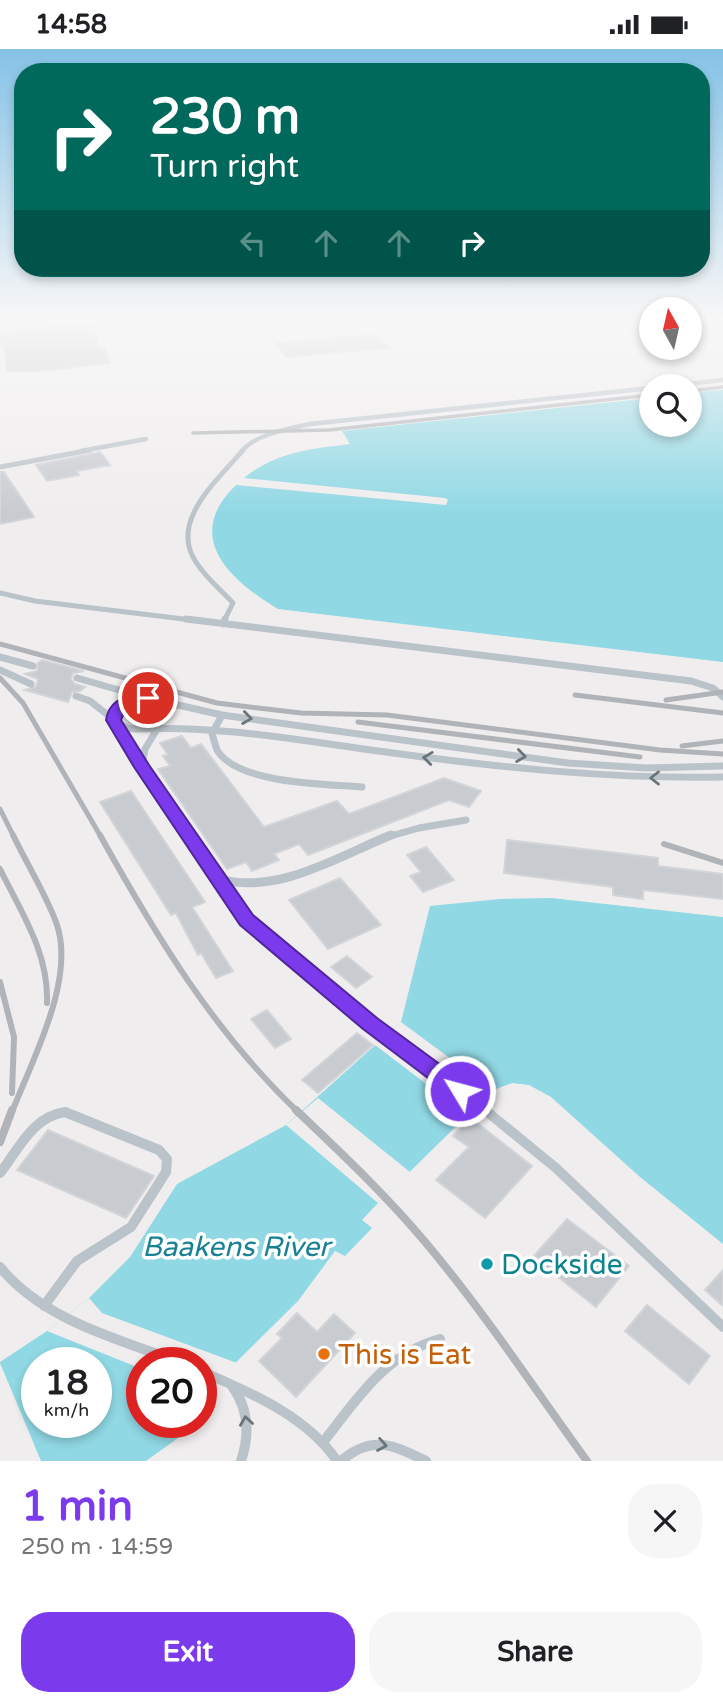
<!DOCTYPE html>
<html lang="en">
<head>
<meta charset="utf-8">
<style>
	:root { --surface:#fff; --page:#f6f6f6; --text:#202124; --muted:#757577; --accent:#7c3aed }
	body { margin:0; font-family:"Varela Round",sans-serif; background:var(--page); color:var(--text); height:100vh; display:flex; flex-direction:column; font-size:26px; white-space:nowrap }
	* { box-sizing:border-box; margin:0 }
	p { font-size:23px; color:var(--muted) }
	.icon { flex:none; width:38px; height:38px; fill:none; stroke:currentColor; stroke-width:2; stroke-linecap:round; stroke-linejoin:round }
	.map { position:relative; height:1412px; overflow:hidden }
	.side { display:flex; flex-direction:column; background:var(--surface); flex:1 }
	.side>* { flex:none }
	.hud { position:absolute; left:14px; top:14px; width:696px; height:214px; border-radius:28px; box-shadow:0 4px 10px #0003; background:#00695c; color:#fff; overflow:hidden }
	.needle { width:46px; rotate:352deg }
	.tools { position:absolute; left:639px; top:248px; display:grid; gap:14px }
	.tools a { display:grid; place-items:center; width:63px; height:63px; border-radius:50%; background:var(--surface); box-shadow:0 4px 10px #0003; font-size:35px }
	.speed { position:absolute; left:21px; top:1298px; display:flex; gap:14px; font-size:35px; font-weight:700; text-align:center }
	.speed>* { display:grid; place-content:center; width:91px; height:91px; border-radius:50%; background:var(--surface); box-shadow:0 4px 10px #0003; line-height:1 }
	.speed small { font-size:18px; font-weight:400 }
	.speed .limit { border:10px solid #d22; background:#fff; color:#111 }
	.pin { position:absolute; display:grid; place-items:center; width:60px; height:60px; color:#fff; margin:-30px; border:4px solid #fff; border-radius:50%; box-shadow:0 2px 7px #0007 }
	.me { position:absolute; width:77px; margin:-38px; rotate:307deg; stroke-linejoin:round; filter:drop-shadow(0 0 5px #0008) }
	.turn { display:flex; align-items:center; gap:24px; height:147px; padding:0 21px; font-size:32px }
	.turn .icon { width:91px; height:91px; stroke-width:2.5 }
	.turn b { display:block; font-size:49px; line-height:60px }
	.lanes { display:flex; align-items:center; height:66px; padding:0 21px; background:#0003; justify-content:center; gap:35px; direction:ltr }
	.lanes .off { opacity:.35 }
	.round { display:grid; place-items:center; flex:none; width:74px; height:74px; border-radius:28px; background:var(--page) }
	.overview { display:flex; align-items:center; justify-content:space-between; height:119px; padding:0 21px }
	h1 { font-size:42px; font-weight:700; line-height:52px; color:var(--accent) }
	.cta { display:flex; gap:14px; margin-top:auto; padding:14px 21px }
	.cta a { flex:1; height:80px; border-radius:28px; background:var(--accent); color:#fff; font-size:28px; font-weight:700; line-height:80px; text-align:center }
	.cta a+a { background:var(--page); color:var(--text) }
	.status { display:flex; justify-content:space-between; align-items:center; height:49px; padding:0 35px; background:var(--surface); direction:ltr }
	.status svg { height:19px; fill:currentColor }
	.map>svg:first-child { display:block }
</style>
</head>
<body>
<div class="status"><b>14:58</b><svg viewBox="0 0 49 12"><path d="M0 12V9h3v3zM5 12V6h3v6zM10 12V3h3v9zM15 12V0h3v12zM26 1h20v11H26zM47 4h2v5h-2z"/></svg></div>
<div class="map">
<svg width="723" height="1412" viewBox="0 0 723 1412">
	<rect width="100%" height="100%" fill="#f0edee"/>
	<!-- water -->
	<path fill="#90d8e4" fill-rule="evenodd" d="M723 341V613L278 560C230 531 182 488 236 436L446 456 448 451 445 449 244 429C276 403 310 400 350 395L342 382 651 349V376H690V344Z
		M551 849 723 868V1195L640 1128 551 1048 529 1036 512 1034 493 1041 378 1154 362 1171 372 1179 345 1207 335 1202 298 1252 204 1345 212 1364 201 1372V1314H142V1374H199L146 1412H0V1313L47 1282 89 1249 130 1208 177 1135 286 1076 401 973 430 857 500 850ZM37 1314H96V1374H37Z"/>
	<!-- pier -->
	<path fill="#f0edee" d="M401 973 493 1041 467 1066 375 996Z
		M318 1049 410 1123 378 1154 286 1076Z
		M89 1249 102 1264 237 1314 204 1345 201 1344V1314H142V1320L47 1282Z
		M0 1314 41 1412H0Z"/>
	<!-- building -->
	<path fill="#c8cbd0" stroke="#d2d4d8" stroke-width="2" d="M83 275 93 276 98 299 105 298 110 314 38 322H7L4 295 0 296V282Z
		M377 285 389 299 286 308 276 294Z
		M100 403 110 416 77 422 79 426 47 432 36 416Z
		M0 423H4L34 468 0 475Z
		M42 611 84 622 73 624 71 630 75 635 85 638 80 642 72 643 68 653 25 641 36 638 38 630 25 625 37 622 38 614Z
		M182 687 191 699 201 695 264 778 337 752 349 765 444 729 481 742 469 758 449 751 308 806 299 795 274 805 279 811 252 822 246 813 227 820 158 720 170 717 163 707 168 706 160 694Z
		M131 742 205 853 192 858 233 922 216 929 201 904 198 906 176 864 171 866 100 753Z
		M507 791 658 809V817L723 825V850L643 841V850L613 846V838L504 824Z
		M426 798 454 831 423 843 410 827 421 823 407 806Z
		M340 829 381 876 328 900 289 851Z
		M347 907 372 928 356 939 331 918Z
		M267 961 291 990 275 999 251 970Z
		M357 984 373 996 318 1044 302 1031Z
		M471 1069 532 1117 485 1169 436 1131 469 1098 453 1087Z
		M48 1081 154 1127 126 1169 17 1121Z
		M567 1170 629 1217 596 1258 533 1208Z
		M723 1221V1257L705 1241Z
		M647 1256 710 1307 689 1335 625 1282Z
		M297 1264 317 1283 334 1265 355 1284 296 1348 259 1312 282 1289 277 1285Z"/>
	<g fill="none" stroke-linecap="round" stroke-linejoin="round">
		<!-- lane-far4 -->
		<path stroke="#bac3c9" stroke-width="4.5" d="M63 268H76
			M658 338 723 331
			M81 402 146 390
			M242 402C256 385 288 380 310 375L651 339"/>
		<!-- lane-far3 -->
		<path stroke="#bac3c9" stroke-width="5" d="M0 418 90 401
			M0 544 35 552 200 572
			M224 572 233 554C221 541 205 528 196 513 168 472 219 430 243 401"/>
		<!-- lane-far2 -->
		<path stroke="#bac3c9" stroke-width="7" d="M186 570 691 632 713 639 723 648
			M223 575 225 570
			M0 608 33 617
			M0 621 31 635
			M77 629 140 647
			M76 647 90 652 113 670
			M148 649 161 653 167 662C156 682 131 686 114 671L113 665 121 655Z
			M156 651 222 666 568 714 646 719 723 717
			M222 666 212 685C214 690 215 696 217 701 237 735 326 735 362 738
			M117 675 142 718 190 788
			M138 680C224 676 308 693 393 704 503 719 612 730 723 728
			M142 717 145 700 159 677
			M387 788 419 779 466 771"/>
		<!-- lane-far1 -->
		<path stroke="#bac3c9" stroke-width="9" d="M189 786 239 860 256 880 350 958 487 1063
			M219 830C278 846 337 808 391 786"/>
		<!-- lane -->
		<path stroke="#bac3c9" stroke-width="10" d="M485 1061 556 1119 723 1278
			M0 1124C19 1100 32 1068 65 1063L159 1101 167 1110 166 1123 131 1178 77 1212 44 1257
			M0 1218C44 1272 119 1290 182 1314
			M201 1322C249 1343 307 1367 337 1412
			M232 1337C249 1360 250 1385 241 1412
			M324 1392C357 1350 385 1305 440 1290
			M341 1412C372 1385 393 1396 426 1412"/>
		<!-- rail-far3 -->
		<path stroke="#b0b3b7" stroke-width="3.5" d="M690 342 723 338
			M193 384 329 381 651 346"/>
		<!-- rail-far2 -->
		<path stroke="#b0b3b7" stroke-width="5" d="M0 595 217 654 301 664 387 666 660 701 723 705
			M0 629 23 654 101 788
			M575 646 723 664
			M666 651 723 643
			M358 673 640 708
			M682 697 723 692
			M0 760 14 788"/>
		<!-- rail-far1 -->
		<path stroke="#b0b3b7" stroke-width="6" d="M100 786C156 887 214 983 298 1063
			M664 795 723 814
			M0 820C21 863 49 904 47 954
			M0 933 14 988 12 1044
			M12 1063C32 1011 77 929 56 873 45 844 27 815 13 786"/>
		<!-- rail -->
		<path stroke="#b0b3b7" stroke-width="8" d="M296 1061C341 1104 386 1146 426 1194 484 1263 534 1339 587 1412
			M0 1093 12 1061"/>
	</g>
	<!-- one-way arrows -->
	<defs><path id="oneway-chevron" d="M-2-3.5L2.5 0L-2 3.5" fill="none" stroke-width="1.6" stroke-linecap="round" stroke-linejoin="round" transform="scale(1.75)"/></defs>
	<g stroke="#6a747b">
		<use href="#oneway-chevron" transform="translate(247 669) rotate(8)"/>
		<use href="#oneway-chevron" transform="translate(521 707) rotate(8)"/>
		<use href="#oneway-chevron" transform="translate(428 709) rotate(-173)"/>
		<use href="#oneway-chevron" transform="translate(655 729) rotate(180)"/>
		<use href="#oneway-chevron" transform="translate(246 1372) rotate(-98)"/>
		<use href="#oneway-chevron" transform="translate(382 1396) rotate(10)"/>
	</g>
	<!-- sky -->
	<linearGradient id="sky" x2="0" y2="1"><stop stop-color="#85c2e6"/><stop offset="0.58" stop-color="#f8f7f7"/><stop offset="1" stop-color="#f8f7f7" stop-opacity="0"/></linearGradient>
	<rect width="723" height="466" fill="url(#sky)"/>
	<!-- route -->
	<path fill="#7c3aed" stroke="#51269a" stroke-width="2" d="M137 645H148L156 649 154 652 126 659 121 671 149 716 253 866 377 969 468 1036 471 1042 468 1048 460 1051 453 1048 363 980 240 876 134 718 106 671C109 653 120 649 137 645Z"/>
	<!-- markers -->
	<circle fill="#0f9aa8" stroke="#fff" stroke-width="2.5" cx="487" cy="1215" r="7"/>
	<circle fill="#e8710a" stroke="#fff" stroke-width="2.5" cx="324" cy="1305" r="7"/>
	<g text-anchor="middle" stroke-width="7" stroke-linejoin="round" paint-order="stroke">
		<!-- near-water labels -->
		<g font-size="28" font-style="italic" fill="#188294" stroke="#fff">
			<text x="236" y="1207">Baakens River</text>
		</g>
		<!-- near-culture labels -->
		<g font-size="28" fill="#0d838f" stroke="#fff" text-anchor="start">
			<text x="501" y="1225">Dockside</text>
		</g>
		<!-- near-food labels -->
		<g font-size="28" fill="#c56008" stroke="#fff" text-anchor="start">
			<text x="338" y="1315">This is Eat</text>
		</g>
	</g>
</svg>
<div class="tools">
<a><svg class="needle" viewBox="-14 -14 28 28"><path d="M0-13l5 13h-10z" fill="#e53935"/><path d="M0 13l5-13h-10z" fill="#757577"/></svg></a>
<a><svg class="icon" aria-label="search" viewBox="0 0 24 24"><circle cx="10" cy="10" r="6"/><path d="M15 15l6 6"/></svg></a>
</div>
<div class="speed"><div>18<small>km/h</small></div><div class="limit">20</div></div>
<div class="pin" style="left:148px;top:649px;background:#d93025"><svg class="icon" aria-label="arrive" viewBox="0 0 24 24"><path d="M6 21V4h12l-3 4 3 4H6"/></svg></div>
<svg class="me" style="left:460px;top:1042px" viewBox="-20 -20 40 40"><circle r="17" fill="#7c3aed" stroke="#fff" stroke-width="3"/><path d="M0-11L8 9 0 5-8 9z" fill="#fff"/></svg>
<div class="hud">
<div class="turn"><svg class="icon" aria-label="right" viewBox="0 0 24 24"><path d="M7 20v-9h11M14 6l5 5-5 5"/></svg><div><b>230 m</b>Turn right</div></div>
<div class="lanes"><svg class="icon off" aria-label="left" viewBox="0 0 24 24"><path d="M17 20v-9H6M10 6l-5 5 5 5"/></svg><svg class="icon off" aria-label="ahead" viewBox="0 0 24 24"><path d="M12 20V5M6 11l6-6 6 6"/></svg><svg class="icon off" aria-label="ahead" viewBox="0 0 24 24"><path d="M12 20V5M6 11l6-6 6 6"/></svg><svg class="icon" aria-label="right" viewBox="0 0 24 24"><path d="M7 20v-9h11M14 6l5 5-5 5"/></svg></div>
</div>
</div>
<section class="side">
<div class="overview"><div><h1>1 min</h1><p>250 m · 14:59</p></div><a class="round"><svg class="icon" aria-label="close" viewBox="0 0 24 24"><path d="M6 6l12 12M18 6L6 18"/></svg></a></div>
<div class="cta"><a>Exit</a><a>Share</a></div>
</section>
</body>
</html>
